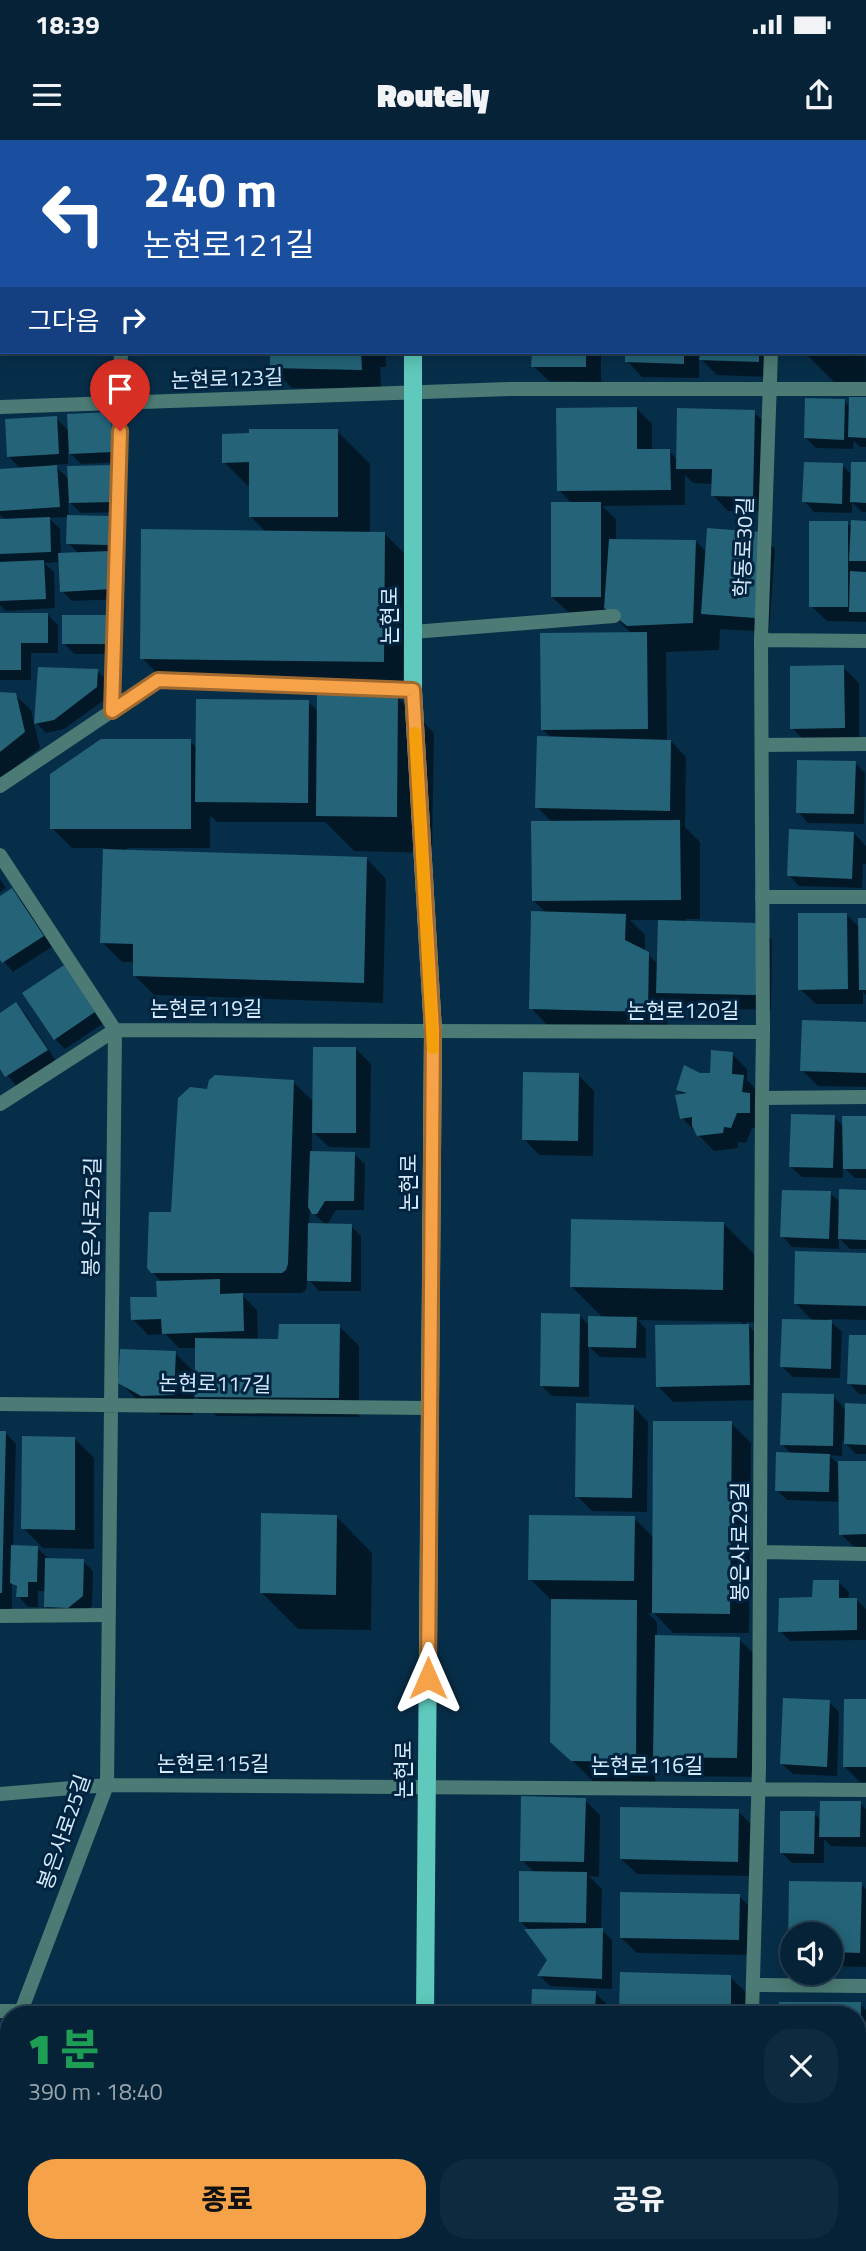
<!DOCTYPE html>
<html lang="ko">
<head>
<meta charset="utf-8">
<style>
	:root { --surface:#052237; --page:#0e2a3f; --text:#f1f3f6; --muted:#97a4ad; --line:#263f52; --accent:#f6a248 }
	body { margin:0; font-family:"Titillium Web","Noto Sans KR",sans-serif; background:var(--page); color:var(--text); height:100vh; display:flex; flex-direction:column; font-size:26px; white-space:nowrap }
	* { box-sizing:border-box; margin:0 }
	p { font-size:23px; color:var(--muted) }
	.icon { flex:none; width:38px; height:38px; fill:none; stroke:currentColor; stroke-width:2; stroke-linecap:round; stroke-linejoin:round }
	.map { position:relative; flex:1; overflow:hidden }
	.sheet { position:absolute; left:0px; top:1866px; width:866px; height:247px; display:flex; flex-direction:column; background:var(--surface); border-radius:28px 28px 0 0; box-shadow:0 4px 18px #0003,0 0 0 2px var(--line) }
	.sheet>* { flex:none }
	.guide { position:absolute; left:0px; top:0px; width:866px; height:214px; box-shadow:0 4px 18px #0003,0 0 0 2px var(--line); background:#1a4fa0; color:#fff; overflow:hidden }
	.buttons { position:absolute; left:780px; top:1782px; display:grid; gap:14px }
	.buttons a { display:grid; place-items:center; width:63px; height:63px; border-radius:50%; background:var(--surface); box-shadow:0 4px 18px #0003,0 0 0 2px var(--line); font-size:35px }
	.pin { position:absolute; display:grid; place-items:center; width:60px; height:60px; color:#fff; margin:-72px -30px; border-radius:50% 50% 50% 0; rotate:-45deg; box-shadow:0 0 7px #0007 }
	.pin .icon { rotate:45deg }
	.me { position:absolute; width:77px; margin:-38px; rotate:0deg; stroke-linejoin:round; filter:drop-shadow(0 0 5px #0008) }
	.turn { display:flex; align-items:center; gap:24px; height:147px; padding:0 28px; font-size:32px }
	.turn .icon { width:91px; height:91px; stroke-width:2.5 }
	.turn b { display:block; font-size:49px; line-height:60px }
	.then { display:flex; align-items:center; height:66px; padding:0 28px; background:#0003; gap:14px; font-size:26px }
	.round { display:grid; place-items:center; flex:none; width:74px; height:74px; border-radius:28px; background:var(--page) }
	.overview { display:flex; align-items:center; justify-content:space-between; height:119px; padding:0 28px }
	h1 { font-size:42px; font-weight:800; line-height:52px; color:#1e9e55 }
	.button { display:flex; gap:14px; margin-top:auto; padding:14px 28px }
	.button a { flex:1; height:80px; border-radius:28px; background:var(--accent); color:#111; font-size:28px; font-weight:800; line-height:80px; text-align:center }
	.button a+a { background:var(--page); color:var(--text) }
	.status { display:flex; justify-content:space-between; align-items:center; height:49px; padding:0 35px; background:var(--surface); direction:ltr }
	.status svg { height:19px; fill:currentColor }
	header { display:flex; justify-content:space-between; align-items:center; height:91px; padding:0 28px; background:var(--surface); font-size:32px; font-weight:800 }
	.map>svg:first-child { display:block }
</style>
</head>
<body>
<div class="status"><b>18:39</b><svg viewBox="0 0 49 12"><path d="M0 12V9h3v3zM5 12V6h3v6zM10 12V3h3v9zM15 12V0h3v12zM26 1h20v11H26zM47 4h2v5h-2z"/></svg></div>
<header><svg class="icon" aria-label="menu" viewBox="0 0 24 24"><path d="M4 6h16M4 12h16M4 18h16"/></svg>Routely<svg class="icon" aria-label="share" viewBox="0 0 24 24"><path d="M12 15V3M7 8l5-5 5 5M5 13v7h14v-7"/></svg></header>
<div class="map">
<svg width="866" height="2111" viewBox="0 0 866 2111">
	<rect width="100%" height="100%" fill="#072e49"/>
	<!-- shadow -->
	<path fill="#0007" fill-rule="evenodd" d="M193 0H383V2H195Z
		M561 0H603V2H561Z
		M619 0H660V2H619Z
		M667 0H752L754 2H667Z
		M794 0H866V39L864 2H794Z
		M864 107 866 245 835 243 804 212H864Z
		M272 212H386V227H380L381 249 292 248 272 228Z
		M533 212H601V242L549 241 533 226Z
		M627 212H774L773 237 717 235 699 217V238L642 237 627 221Z
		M866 259V307H860L854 301 853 309 816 308 806 298 844 261 850 267Z
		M636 268 652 284V311H669L678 320 754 272 769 287 768 371H728L713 355V344L693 343 685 335V365L602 366 616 379V400L696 401 707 413 760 394 775 409 769 492 720 489 719 510 666 512 667 601H671L686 617 685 687 700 702V779H686V783L757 784 772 800 771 870 673 868 668 862 667 892 550 888 531 868 546 773 534 761 553 683 537 667 552 598 543 590 632 494 610 472H568L552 457 572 364 559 350ZM630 780H660L659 825 645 812V795Z
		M111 274 121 284 123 322 81 324 68 311V324L54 325 70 340 124 338 125 372 81 373 68 361 69 377 108 378 118 388 122 459 72 461 62 451 60 422 44 423 54 432 55 468 6 471 0 465V424H3L0 421V381L6 380 0 375V330L21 329 8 316 56 278 69 291ZM68 377V403L79 414 61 415 60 389 49 378Z
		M337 291 370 324V394H385L405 414 403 541 162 538 142 518 267 393 251 377V349L224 322Z
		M866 324V372H862L852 362V373L814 372 804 361 842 325 852 335Z
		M866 382V482L827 481 811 466 847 383 852 388Z
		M0 475H48L58 485V513H31V540H0Z
		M108 476 118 514H74L64 503Z
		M843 527 859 543V603L808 604 792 588Z
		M97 531 108 541 107 558 64 589 46 593 36 583Z
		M0 553 15 555 31 570 40 608 0 639Z
		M398 557 434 593 432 713 354 711 325 682H217L210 675V708H127V711L367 719 386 739 383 863 154 855 134 835 135 822H122L102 802 105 708H72L52 688 190 601 197 608 308 562 319 572Z
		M855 623 865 633 864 684 808 683 798 672Z
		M854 693 866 706V724H863L862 748 799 746 789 735Z
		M0 739 6 748 0 752Z
		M12 750 22 761 53 806 13 832 0 817V758Z
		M847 775 860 788 866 779V855L863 852V864H816L800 849Z
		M64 827 104 883 65 909 55 899Z
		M16 864 26 875 56 921 17 947 0 926V875Z
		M866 883V947L818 946 802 930Z
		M356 909 371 924 370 1008 329 1007 312 991V1013L354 1014 365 1024 364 1070H336L327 1085 351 1086 361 1096V1151H319L308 1139 306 1150 302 1153H240L257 1170 258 1200H280L339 1186 359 1206V1277L217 1276 194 1254 193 1275H162L140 1263 120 1242 175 1213 197 1235V1208H179L165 1194 148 1195 133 1179 158 1159 162 1142 152 1132 172 1074 208 951 293 942 314 962ZM310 1068 313 1073 326 1085H309Z
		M732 914 747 929V940L759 952 764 988H752L746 1003 738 1002V1008L714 1011 682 978 683 955 678 950 699 935H712Z
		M578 935 594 951 593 1016 539 1015 524 999Z
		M834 977 844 987 866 978V1038H855L843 1027V1038L802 1037 791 1027Z
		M866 1052V1109H850L839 1098V1109L792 1107 782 1096 830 1053 841 1063Z
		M724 1084 757 1117 756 1183 745 1182 763 1201 765 1260 673 1262 658 1246 742 1186V1182L638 1180 646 1189V1218L600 1217 589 1206V1257L552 1256 542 1246 579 1175 590 1186 603 1178 572 1147Z
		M866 1115V1180L828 1179 842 1192 840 1238 793 1237 782 1227 814 1182 795 1163Z
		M866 1197V1254H859L849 1243Z
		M833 1256 846 1270 866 1266V1314H856L842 1300V1316L829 1315 840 1326 866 1323V1409H856L841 1394 840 1362 787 1360 777 1350 792 1315 782 1304Z
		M633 1266 648 1282 647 1372 592 1371 577 1356Z
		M731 1283 751 1303 749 1493H673L654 1473H648L657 1482V1497L739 1499 759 1519 757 1637 675 1636 655 1616V1642L593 1641 552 1601 553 1462 530 1439 634 1378 654 1398Z
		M0 1293H6L16 1304 13 1407 37 1408 48 1418 83 1421 93 1431 92 1466 79 1477H56L46 1467V1451H38V1467H28L18 1456V1448L12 1442V1473L0 1472Z
		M74 1298 94 1318V1409L43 1408 23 1388Z
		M336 1376 372 1413 371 1490 298 1489 261 1452Z
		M838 1442 849 1452 848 1460H857L866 1469V1500L790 1501 780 1491 814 1458Z
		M866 1561V1642H860L845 1627Z
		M829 1562 839 1572 837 1636 793 1634 782 1624Z
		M585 1660 600 1675 599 1737 589 1736 602 1749 601 1789 612 1800V1849L550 1846 540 1836 549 1820 530 1791 520 1781 535 1733 522 1720Z
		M860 1663 866 1669V1707L831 1706 824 1699V1723H792L781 1712 814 1673 821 1680Z
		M738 1671 753 1686 752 1736 637 1734 621 1719Z
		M791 1742 861 1744 866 1749V1827L831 1826V1794H793V1813L790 1810Z
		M739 1756 755 1772 754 1815 637 1813 621 1798Z
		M621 1834 730 1837 746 1852V1874H621Z
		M533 1850 595 1853 611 1868V1874H532Z
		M781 1863 860 1864 866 1870V1940H858V1874H781Z
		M866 1946V2020H858V1954L865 1961Z
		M858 2047 866 2048V2111H864V2104L858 2102Z
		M520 2104H628V2111H528Z
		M667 2104H716V2111H670L666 2108Z
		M776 2104H826V2108L779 2107Z"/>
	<!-- building -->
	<path fill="#246378" d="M270 212H361L362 230 270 228Z
		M532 212H586V227H531Z
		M625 212H684V224L625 222Z
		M700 212H759V222L699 220Z
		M849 257H866V298L848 297Z
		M805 258 845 259 844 300 804 298Z
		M637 267V309H670L671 350 557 351 556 268Z
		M677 268 755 270 753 357 711 356 712 329H676Z
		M111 272 113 312 69 314 67 274Z
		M57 276 59 314 7 317 5 279Z
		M249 289H338V377H249V322L222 323V294L249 293Z
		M804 322 843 323 842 364 802 362Z
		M851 322H866V363L850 362Z
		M57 325 60 367 0 371V329Z
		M114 325 115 362 69 363 67 326Z
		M551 362H601V457H551Z
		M67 375 109 376 108 405 66 404Z
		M50 377 51 412 0 414V379Z
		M851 380 866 381V421H849Z
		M809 381H848V467H809Z
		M707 388 760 392 755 478 701 474Z
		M141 389 385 392 384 522 140 519Z
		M609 399 696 400 693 483 627 486 604 468Z
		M110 411 112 449 60 452 58 413Z
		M44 420 46 459 0 461V422Z
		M850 431 866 432V472H849Z
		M0 473H48V503H21V530H0Z
		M62 475H109L108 504H62Z
		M647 492 648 589 541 590 540 493Z
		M844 525 845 588 790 589V526Z
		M38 527 98 529 97 547 54 580 34 584Z
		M0 552 16 553 25 592 0 612Z
		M317 554 398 555 397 677 316 676Z
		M196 559 309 560 308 663 195 662Z
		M537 596 671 600 670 671 535 668Z
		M101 599H191V689H50V634Z
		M797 620 856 621 854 674 796 673Z
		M680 680 681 760 532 761 531 681Z
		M789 689 854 692 852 739 787 736Z
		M103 709 367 717 364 843 133 836V804L100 803Z
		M12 748 44 796 2 823 0 820V756Z
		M531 771 626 774 625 800 649 812 648 872 529 869Z
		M798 773H847L848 849 798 850Z
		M858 778H866V850H859Z
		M658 780 758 783 756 855 656 853Z
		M64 825 95 872 54 900 22 853Z
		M16 862 48 910 5 937 0 929V873Z
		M802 880 866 882V933L800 931Z
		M313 907H356V993H312Z
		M711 910 733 912 732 934 744 935 742 952 750 953V973H737L731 988 724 987 723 993 697 996 692 986V977L680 979 675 955 687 953 676 950 684 925 700 933H710Z
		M523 932 579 933 578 1001 522 1000Z
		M215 935 294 940 288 1124 286 1130 282 1133H151L147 1128 149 1072H171L178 958 190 947 207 949 209 940Z
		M791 974 835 975 833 1028 789 1027Z
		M842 976H866V1029H843Z
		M310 1011 355 1012 354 1061H325L317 1074H312L308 1067Z
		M839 1049 866 1050V1100L838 1099Z
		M782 1050 831 1051 829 1099 780 1097Z
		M571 1079 724 1082 723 1150 570 1147Z
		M308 1083 352 1084 351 1142 307 1141Z
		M795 1111 866 1113V1166L794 1164Z
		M220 1139V1154L243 1153 244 1191 162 1194 161 1179 131 1180 130 1157H157L156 1141Z
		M541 1173 580 1174 579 1247 540 1246Z
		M588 1176 637 1177 636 1208 588 1207Z
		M782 1179 832 1180 831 1229 780 1227Z
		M279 1184H340L339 1258 195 1257V1198L278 1199Z
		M749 1184 750 1245 656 1247 655 1185Z
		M849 1195H866V1245L847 1244Z
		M120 1209 176 1211 174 1255 141 1256 118 1243Z
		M782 1253 834 1254 833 1306 780 1305Z
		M576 1263 634 1265 632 1358 575 1357Z
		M845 1263 866 1264V1305L844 1304Z
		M653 1281H732L730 1474 652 1473Z
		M0 1291H6L2 1453H0Z
		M22 1296 75 1297V1390L21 1389Z
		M776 1312 830 1314 829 1352 775 1351Z
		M838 1321H866V1394L839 1395Z
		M261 1373 337 1375 336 1455 260 1453Z
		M529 1375 635 1376 634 1441 528 1440Z
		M11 1405 38 1406 37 1442H28V1457H16L17 1446 10 1443Z
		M45 1418 84 1419 83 1456 68 1468 44 1467Z
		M813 1440H839V1458H857V1490L778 1492 779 1458 812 1457Z
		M551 1459 637 1460 636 1622 571 1621 550 1602Z
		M655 1495 740 1497 737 1618 653 1617Z
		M783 1558 830 1560 827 1627 780 1624Z
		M844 1559H866V1627H843Z
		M521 1656 586 1658 584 1722 520 1721Z
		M820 1661H861L860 1697H819Z
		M620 1667 739 1669 738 1722 620 1719Z
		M780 1671H815L814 1714 780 1713Z
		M519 1731 587 1732 586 1783 519 1782Z
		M789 1741 862 1742 860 1813 831 1812V1794H793V1811H788Z
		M620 1752 740 1754 739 1800 620 1798Z
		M603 1788 602 1839 537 1836 547 1820 524 1789Z
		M620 1832 731 1835V1874H619Z
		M532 1849 596 1851 595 1874H531Z
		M779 1862H861L860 1925H858V1874H779Z
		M863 1944H866V2011H863Z
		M858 2046H866V2095H858Z
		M665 2104H706V2110L665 2109Z"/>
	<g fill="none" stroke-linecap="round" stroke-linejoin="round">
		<!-- service -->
		<path stroke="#4b7b74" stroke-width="14" d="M413 492 614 476
			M763 605 866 604
			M762 757H866
			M762 958 763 892
			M0 1476 108 1475
			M753 1845 866 1846"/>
		<!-- minor -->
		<path stroke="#4b7b74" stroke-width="14" d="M123 2V0
			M772 2V0
			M0 267 509 249H866
			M761 500 866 501
			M112 571 121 212
			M0 646 158 540 413 550
			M0 715 115 890 107 1645 20 1874
			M0 964 115 890 763 892 761 500 771 212
			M0 1264 430 1268
			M761 1412 866 1414
			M0 1654 107 1645 866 1650
			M0 1871H20L28 1874
			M752 1874 759 1628 762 958 866 957
			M858 2028H866
			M0 2036H9
			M833 2104V2111
			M19 2111V2104"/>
		<!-- primary -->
		<path stroke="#5ec9bc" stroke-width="18" d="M417 2V0
			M413 212V550L433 891 425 1874
			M425 2104V2111"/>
	</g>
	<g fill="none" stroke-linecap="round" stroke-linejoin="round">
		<!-- route casing -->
		<g stroke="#a0692f" stroke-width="18">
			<path id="route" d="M120 291 112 571 158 540 413 550 433 891 428 1538"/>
		</g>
		<!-- route -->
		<use href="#route" stroke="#f6a248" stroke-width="12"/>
		<!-- slow -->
		<path stroke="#f59e0b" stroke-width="12" d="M415 593 433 908"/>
	</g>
	<g text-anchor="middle" stroke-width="6" stroke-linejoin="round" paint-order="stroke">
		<!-- street labels -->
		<g font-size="21" fill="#d6eafc" stroke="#00243f">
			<text transform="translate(227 239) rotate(-2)" y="7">논현로123길</text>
			<text transform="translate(744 407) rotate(-88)" y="7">학동로30길</text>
			<text transform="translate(390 476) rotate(-90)" y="7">논현로</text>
			<text x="206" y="876">논현로119길</text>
			<text x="683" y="878">논현로120길</text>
			<text transform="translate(409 1043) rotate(-90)" y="7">논현로</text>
			<text transform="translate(92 1077) rotate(-89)" y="7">봉은사로25길</text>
			<text transform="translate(215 1244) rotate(1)" y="7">논현로117길</text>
			<text transform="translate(740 1402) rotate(-90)" y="7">봉은사로29길</text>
			<text x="213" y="1631">논현로115길</text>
			<text x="647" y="1633">논현로116길</text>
			<text transform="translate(404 1630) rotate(-90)" y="7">논현로</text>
			<text transform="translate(64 1692) rotate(-71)" y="7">봉은사로25길</text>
		</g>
	</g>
</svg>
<div class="buttons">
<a><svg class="icon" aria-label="sound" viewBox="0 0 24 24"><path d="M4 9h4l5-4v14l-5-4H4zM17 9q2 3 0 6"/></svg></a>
</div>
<div class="pin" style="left:120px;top:291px;background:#d93025"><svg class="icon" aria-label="arrive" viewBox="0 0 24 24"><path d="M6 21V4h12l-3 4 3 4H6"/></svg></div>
<svg class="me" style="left:428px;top:1538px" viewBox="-20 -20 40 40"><path d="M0-17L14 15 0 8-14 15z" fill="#f6a248" stroke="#fff" stroke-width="4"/></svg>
<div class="guide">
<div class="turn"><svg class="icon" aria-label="left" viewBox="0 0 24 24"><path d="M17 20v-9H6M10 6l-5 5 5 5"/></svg><div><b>240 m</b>논현로121길</div></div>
<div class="then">그다음<svg class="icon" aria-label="right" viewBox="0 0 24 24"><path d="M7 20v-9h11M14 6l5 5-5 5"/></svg></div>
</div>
<section class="sheet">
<div class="overview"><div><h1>1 분</h1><p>390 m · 18:40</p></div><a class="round"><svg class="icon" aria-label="close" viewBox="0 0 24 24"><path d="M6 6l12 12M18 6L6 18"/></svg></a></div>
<div class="button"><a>종료</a><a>공유</a></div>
</section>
</div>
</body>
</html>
